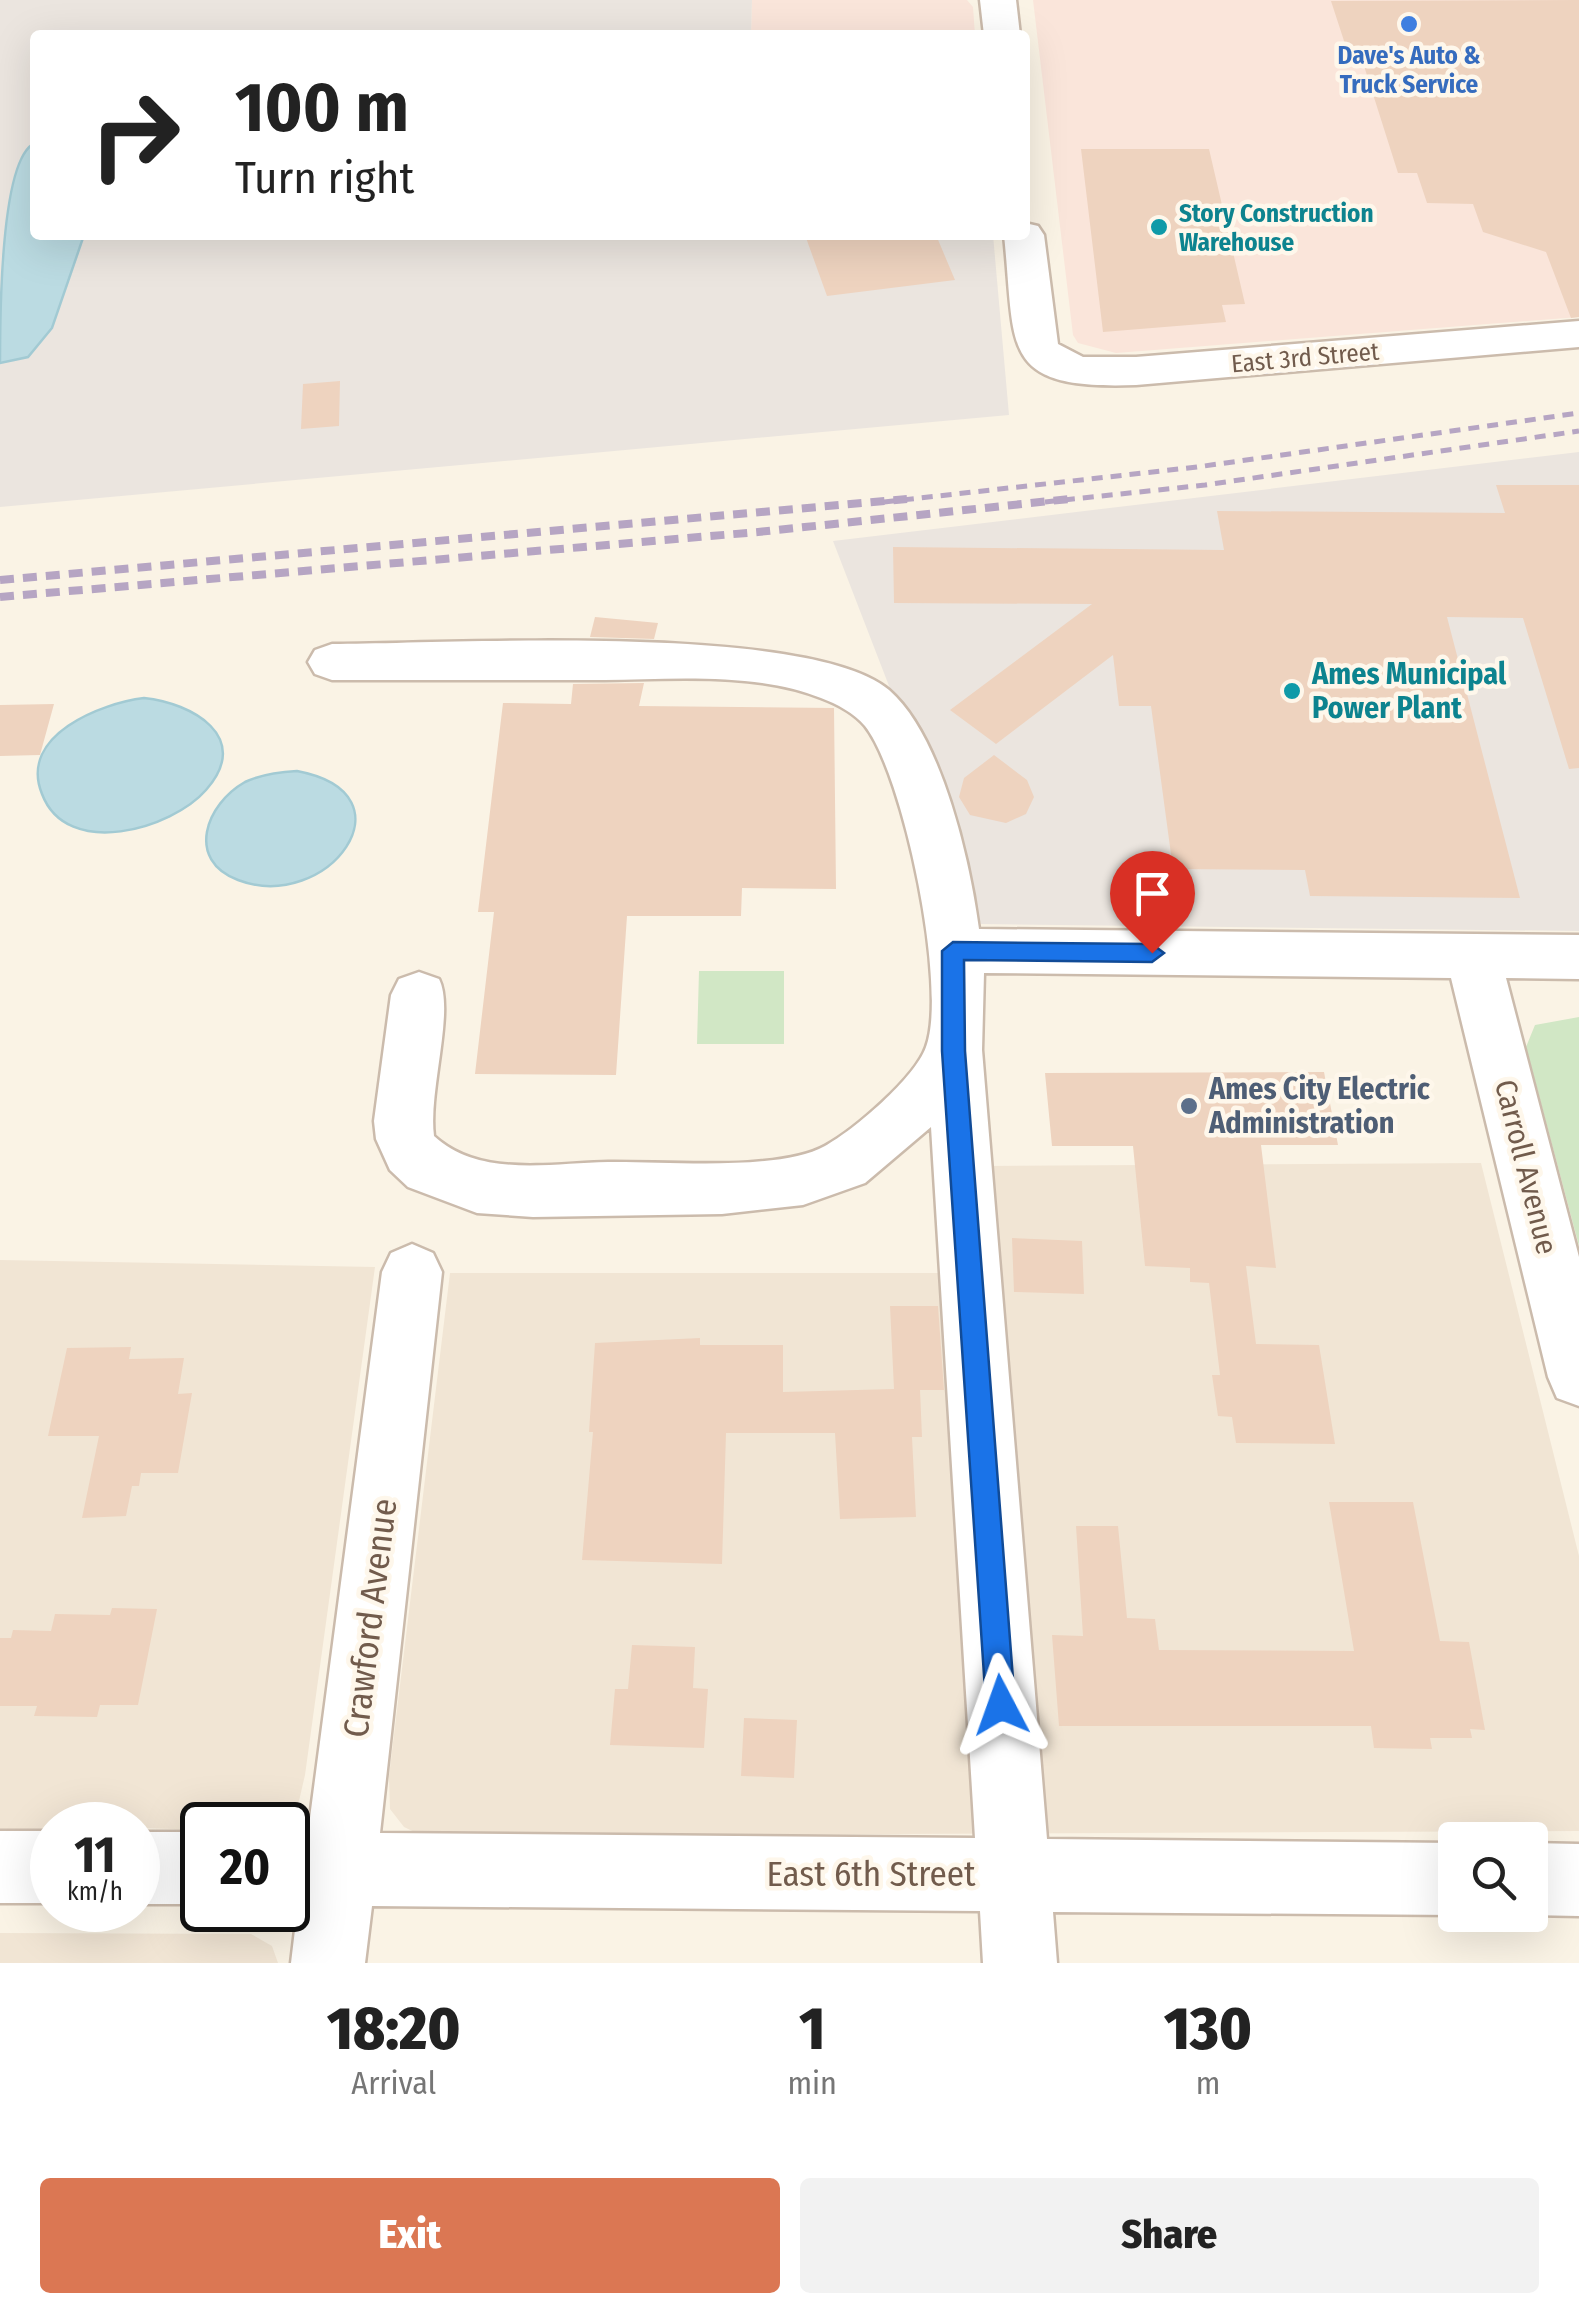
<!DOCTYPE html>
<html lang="en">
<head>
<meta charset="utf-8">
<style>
	:root { --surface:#fff; --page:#f2f2f2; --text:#222; --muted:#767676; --accent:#db7753 }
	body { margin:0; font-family:"Fira Sans Condensed",sans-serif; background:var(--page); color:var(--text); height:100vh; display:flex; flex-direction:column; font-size:38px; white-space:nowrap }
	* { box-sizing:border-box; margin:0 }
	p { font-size:32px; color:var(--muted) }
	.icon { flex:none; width:55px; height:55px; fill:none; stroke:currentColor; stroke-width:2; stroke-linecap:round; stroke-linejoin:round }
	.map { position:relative; height:1963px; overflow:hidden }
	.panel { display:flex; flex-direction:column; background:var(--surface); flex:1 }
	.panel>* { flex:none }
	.hud { position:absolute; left:30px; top:30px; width:1000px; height:210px; border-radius:10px; box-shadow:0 10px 40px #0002; background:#fff; color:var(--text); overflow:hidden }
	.buttons { position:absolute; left:1438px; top:1822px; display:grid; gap:20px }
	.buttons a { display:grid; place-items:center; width:110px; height:110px; border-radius:10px; background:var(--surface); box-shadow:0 10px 40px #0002; font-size:50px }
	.speed { position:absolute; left:30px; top:1802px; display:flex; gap:20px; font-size:50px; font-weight:700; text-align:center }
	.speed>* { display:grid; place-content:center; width:130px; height:130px; border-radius:50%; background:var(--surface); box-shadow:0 10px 40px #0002; line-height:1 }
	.speed small { font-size:25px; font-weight:400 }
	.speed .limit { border:5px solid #111; border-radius:15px; background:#fff; color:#111 }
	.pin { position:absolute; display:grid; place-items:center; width:85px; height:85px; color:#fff; margin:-102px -42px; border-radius:50% 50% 50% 0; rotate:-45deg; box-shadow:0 0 10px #0007 }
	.pin .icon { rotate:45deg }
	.me { position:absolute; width:110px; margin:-55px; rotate:356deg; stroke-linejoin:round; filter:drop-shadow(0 0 8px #0008) }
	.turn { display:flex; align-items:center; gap:35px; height:210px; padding:0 40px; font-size:45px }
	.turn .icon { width:130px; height:130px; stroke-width:2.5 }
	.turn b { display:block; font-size:70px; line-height:85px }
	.eta { display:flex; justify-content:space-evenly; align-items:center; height:170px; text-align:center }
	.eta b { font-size:60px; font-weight:800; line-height:70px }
	.cta { display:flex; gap:20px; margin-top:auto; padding:20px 40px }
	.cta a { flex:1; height:115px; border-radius:10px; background:var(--accent); color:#fff; font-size:40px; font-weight:800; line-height:115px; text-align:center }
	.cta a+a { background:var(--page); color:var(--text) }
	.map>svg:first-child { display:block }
</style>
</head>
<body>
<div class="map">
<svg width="1579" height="1963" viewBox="0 0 1579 1963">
	<rect width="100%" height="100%" fill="#faf3e5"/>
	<!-- residential -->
	<path fill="#f1e5d4" d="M1481 1163 1579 1556V1831L423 1836 404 1827 390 1809 389 1776 450 1273H993L986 1166Z
		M0 1260 375 1267 305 1775 299 1801 285 1820 273 1825H202V1830L52 1825V1831H0Z
		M0 1933 251 1934 272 1946 278 1963H0Z"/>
	<!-- commercial -->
	<path fill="#fae5da" d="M752 0H967L973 7 975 35H751Z
		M1033 0H1579V317L1116 353 1078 343 1073 335Z"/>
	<!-- industrial -->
	<path fill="#ebe5df" d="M0 0H752L751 35H35V235H993L1009 415 0 507Z
		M1579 452V931L981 924 833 541Z"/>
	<!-- green -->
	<path fill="#d1e7c5" d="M699 971H784V1044H697Z
		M1579 1017V1246L1526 1047 1535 1025Z"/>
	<!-- water -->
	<path fill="#bbdbe2" stroke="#a2cad3" stroke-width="2.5" d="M35 143V235H84L52 328 28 357 0 363C0 318 0 158 35 143Z
		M144 698C192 703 253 737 206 790 172 829 67 860 42 794 18 735 102 703 144 698Z
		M297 771C418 794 327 914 238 880 185 860 206 804 245 782 262 774 279 772 297 771Z"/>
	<!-- building -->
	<path fill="#eed3bf" d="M1579 0V317L1571 318 1546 252 1483 232 1473 204 1427 203 1417 173H1398L1358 47H1346L1331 1Z
		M1081 149H1209L1245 304 1222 305 1226 322 1103 332Z
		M805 235H936L955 280 827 296Z
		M340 381 339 426 301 429 303 384Z
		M1496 485H1579V768L1569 769 1523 618 1447 617 1520 898 1310 896 1305 870 1173 869 1151 706H1119L1113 655 996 744 950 710 1092 604 894 603 893 547 1224 550 1217 511 1505 513Z
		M595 617 658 623 654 639 590 637Z
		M644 683 639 706 834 708 836 889 742 888 741 916H627L616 1075 475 1074 494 912H478L503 703 571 704 573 684Z
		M54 704 40 755 0 756V705Z
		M994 755 1027 780 1034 797 1026 814 1006 823 970 815 959 797 964 778Z
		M1324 1072 1338 1145H1261L1276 1268 1246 1266 1256 1344 1319 1345 1335 1444 1236 1443 1232 1417 1218 1416 1212 1375H1220L1209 1283 1190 1282V1268L1145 1266 1133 1146H1052L1045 1073Z
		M1012 1238 1082 1241 1084 1294 1014 1292Z
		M890 1306H938L944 1390H920L922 1437H912L916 1517 840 1519 835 1433H726L722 1564 582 1560 593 1432H589L595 1343 700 1338V1345H783V1392L894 1389Z
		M131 1347 129 1359 184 1358 178 1394 192 1393 178 1473H141L139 1486H132L126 1516 82 1518 99 1436H48L67 1348Z
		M1329 1502H1413L1440 1641 1469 1642 1485 1730 1470 1729 1472 1738H1430L1432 1749 1374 1748 1371 1726H1059L1052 1635 1083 1636 1076 1526H1118L1127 1618 1155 1619 1159 1650 1354 1651Z
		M112 1608 157 1609 138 1705H100L97 1717 34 1716 37 1706H0V1638H11L13 1630 51 1631 55 1614 110 1615Z
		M632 1645 695 1647 693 1688 708 1689 704 1748 610 1745 615 1689H628Z
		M744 1718 797 1720 794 1778 741 1776Z"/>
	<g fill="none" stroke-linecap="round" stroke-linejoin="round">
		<!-- minor casing -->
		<g stroke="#cbbbac" stroke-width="5">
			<path id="minor" d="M980 0H1016L1020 35H984Z
				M1025 223 1038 226 1044 235 1058 344 1083 357H1136L1579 321V347L1136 385C998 390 1016 349 1004 235H1025Z
				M332 644C446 644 809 622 889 690 942 736 970 862 979 929L1579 935V979L1506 978 1579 1257V1406L1557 1398 1548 1377 1451 978 984 973 982 1050 1047 1839 1455 1843 1456 1915 1053 1912 1057 1963H983L980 1911 372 1906 365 1963H291L298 1905H288V1833H308L382 1272 391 1253 412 1244 433 1253 442 1272 380 1833 975 1838 931 1127 865 1183 803 1205 722 1214 533 1217 477 1213 408 1187 390 1170 376 1139 374 1121 391 995 399 979 419 972 439 979C455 1011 428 1091 434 1136 480 1178 550 1163 608 1162 663 1161 778 1172 825 1146 854 1130 915 1078 926 1047 948 989 904 775 865 726 854 713 837 704 821 698 756 672 672 679 604 680 513 680 423 680 332 680L315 674 308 662 315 650Z
				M0 1831H52V1903H0Z
				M138 1832H202V1904H138Z
				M1530 1843 1579 1844V1916L1529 1915Z"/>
		</g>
		<!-- minor -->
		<use href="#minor" fill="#fff" fill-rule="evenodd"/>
		<!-- rail-far1 -->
		<path stroke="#b6a5c3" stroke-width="5" stroke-dasharray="11 8" stroke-linecap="butt" d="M884 502 1197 467 1579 413
			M1045 502 1205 485 1579 431"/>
		<!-- rail -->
		<path stroke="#b6a5c3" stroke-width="8" stroke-dasharray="14 9" stroke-linecap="butt" d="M0 580 907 499
			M0 597 758 532 1069 499"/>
	</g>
	<!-- route -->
	<path fill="#1a73e8" stroke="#114b97" stroke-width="2.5" d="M953 942 1152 944 1164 953 1152 962 964 960 965 1051 1015 1705 1011 1715 1001 1719 991 1715 986 1705 942 1051V951Z"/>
	<!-- markers -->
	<circle fill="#3f7fe0" stroke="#fef7eb" stroke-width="4" cx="1409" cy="24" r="10"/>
	<g fill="#0f9aa8" stroke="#fef7eb" stroke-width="4">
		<circle cx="1159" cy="227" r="10"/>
		<circle cx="1292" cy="691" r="10"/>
	</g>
	<circle fill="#5c6f8a" stroke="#fef7eb" stroke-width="4" cx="1189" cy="1106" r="10"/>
	<g text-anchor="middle" stroke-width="9" stroke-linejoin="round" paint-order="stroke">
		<!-- far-shop labels -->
		<g font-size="25" font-weight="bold" fill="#366cbe" stroke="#fef7eb">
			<text x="1409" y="64">Dave's Auto &amp;<tspan x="1409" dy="29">Truck Service</tspan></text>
		</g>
		<!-- far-culture labels -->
		<g font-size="25" font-weight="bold" fill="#0d838f" stroke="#fef7eb" text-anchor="start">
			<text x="1179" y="222">Story Construction<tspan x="1179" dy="29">Warehouse</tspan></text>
		</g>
		<!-- far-street labels -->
		<g font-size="25" fill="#715b4c" stroke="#fef7eb">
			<text transform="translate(1305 357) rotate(-5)" y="9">East 3rd Street</text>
		</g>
		<!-- culture labels -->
		<g font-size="30" font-weight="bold" fill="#0d838f" stroke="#fef7eb" text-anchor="start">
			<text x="1312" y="684">Ames Municipal<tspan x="1312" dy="34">Power Plant</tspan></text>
		</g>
		<!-- service labels -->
		<g font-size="30" font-weight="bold" fill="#4e5e75" stroke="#fef7eb" text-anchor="start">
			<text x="1209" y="1099">Ames City Electric<tspan x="1209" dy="34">Administration</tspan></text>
		</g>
		<!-- street labels -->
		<g font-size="30" fill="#715b4c" stroke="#fef7eb">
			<text transform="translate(1526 1167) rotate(76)" y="10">Carroll Avenue</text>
		</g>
		<!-- near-street labels -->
		<g font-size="35" fill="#715b4c" stroke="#fef7eb">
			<text transform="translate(370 1618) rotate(-83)" y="12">Crawford Avenue</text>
			<text x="871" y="1886">East 6th Street</text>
		</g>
	</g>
</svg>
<div class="buttons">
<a><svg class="icon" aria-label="search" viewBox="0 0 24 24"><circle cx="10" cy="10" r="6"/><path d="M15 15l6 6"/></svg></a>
</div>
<div class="speed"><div>11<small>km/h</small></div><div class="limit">20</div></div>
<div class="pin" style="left:1152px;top:953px;background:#d93025"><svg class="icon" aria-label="arrive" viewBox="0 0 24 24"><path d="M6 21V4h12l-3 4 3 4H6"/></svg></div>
<svg class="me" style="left:1001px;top:1705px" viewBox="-20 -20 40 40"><path d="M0-17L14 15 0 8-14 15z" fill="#1a73e8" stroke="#fff" stroke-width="4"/></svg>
<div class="hud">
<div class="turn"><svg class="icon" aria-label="right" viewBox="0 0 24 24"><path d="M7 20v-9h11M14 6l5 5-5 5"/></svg><div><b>100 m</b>Turn right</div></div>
</div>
</div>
<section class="panel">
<div class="eta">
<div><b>18:20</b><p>Arrival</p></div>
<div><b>1</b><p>min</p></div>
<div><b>130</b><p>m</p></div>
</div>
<div class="cta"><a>Exit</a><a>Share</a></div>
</section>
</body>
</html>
